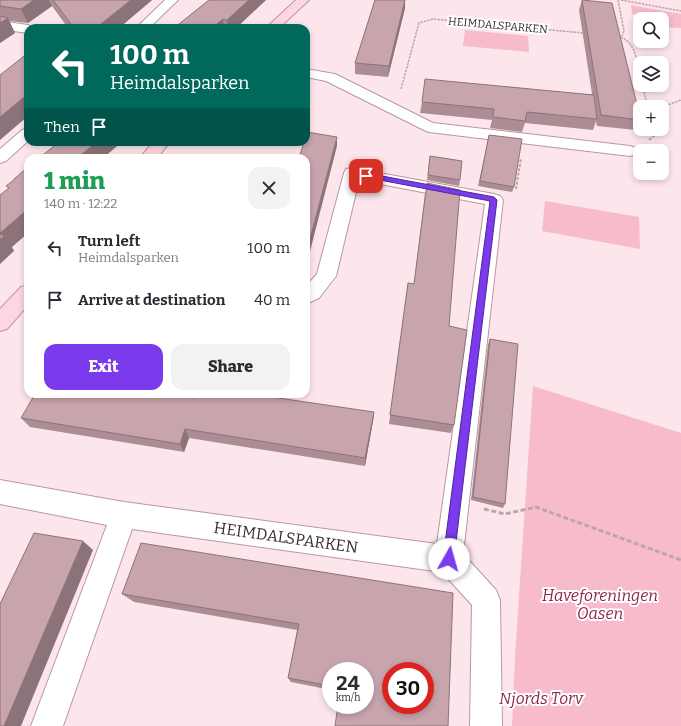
<!DOCTYPE html>
<html lang="en">
<head>
<meta charset="utf-8">
<style>
	:root { --surface:#fff; --page:#f2f2f3; --text:#2b2b33; --muted:#7c7c81; --accent:#7c3aed }
	body { margin:0; font-family:Bitter,serif; background:var(--page); color:var(--text); height:100vh; display:flex; flex-direction:column; font-size:15px; white-space:nowrap }
	* { box-sizing:border-box; margin:0 }
	p { font-size:13px; color:var(--muted) }
	.icon { flex:none; width:22px; height:22px; fill:none; stroke:currentColor; stroke-width:2; stroke-linecap:round; stroke-linejoin:round }
	.map { position:relative; flex:1; overflow:hidden }
	.side { position:absolute; left:24px; top:154px; width:286px; height:244px; display:flex; flex-direction:column; background:var(--surface); border-radius:12px; box-shadow:0 2px 6px #0003 }
	.side>* { flex:none }
	.guide { position:absolute; left:24px; top:24px; width:286px; height:122px; border-radius:12px; box-shadow:0 2px 6px #0003; background:#00695c; color:#fff; overflow:hidden }
	.tools { position:absolute; left:633px; top:12px; display:grid; gap:8px }
	.tools a { display:grid; place-items:center; width:36px; height:36px; border-radius:8px; background:var(--surface); box-shadow:0 2px 6px #0003; font-size:20px }
	.speed { position:absolute; left:322px; top:662px; display:flex; gap:8px; font-size:20px; font-weight:700; text-align:center }
	.speed>* { display:grid; place-content:center; width:52px; height:52px; border-radius:50%; background:var(--surface); box-shadow:0 2px 6px #0003; line-height:1 }
	.speed small { font-size:10px; font-weight:400 }
	.speed .limit { border:6px solid #d22; background:#fff; color:#111 }
	.pin { position:absolute; display:grid; place-items:center; width:34px; height:34px; color:#fff; margin:-17px; border-radius:8px; box-shadow:0 2px 6px #0006 }
	.me { position:absolute; width:44px; margin:-22px; rotate:7deg; stroke-linejoin:round; filter:drop-shadow(0 0 3px #0008) }
	.turn { display:flex; align-items:center; gap:14px; height:84px; padding:0 20px; font-size:18px }
	.turn .icon { width:52px; height:52px; stroke-width:2.5 }
	.turn b { display:block; font-size:28px; line-height:34px }
	.then { display:flex; align-items:center; height:38px; padding:0 20px; background:#0003; gap:8px; font-size:15px }
	.round { display:grid; place-items:center; flex:none; width:42px; height:42px; border-radius:12px; background:var(--page) }
	.head { display:flex; align-items:center; justify-content:space-between; height:68px; padding:0 20px }
	h1 { font-size:24px; font-weight:800; line-height:30px; color:#1e9e55 }
	.primary-button { display:flex; gap:8px; margin-top:auto; padding:8px 20px }
	.primary-button a { flex:1; height:46px; border-radius:12px; background:var(--accent); color:#fff; font-size:16px; font-weight:800; line-height:46px; text-align:center }
	.primary-button a+a { background:var(--page); color:var(--text) }
	ul { padding:0; list-style:none }
	li { display:flex; align-items:center; gap:12px; height:52px; padding:0 20px }
	li div { flex:1 }
	li b { display:block; font-size:15px }
	li em { font-style:normal }
	.map>svg:first-child { display:block }
</style>
</head>
<body>
<div class="map">
<svg width="681" height="726" viewBox="0 0 681 726">
	<rect width="100%" height="100%" fill="#fde6eb"/>
	<!-- green -->
	<path fill="#f8bbcb" d="M631 5 681 14V28L662 27V19H642V16L632 14Z
		M465 30 528 36 529 52 463 46Z
		M545 201 639 217 640 249 542 231Z
		M533 386 681 433V726H512L515 657Z"/>
	<g fill="none" stroke-linecap="round" stroke-linejoin="round">
		<!-- street casing -->
		<g stroke="#bb97a0" stroke-width="2">
			<path id="street" d="M165 0H178L149 28H136Z
				M0 21 28 25 34 28H28V33L0 29Z
				M306 69 335 74 433 123 630 146 636 148 638 151 636 154 630 156 429 132 424 130 326 81 306 77Z
				M28 128V141L6 161 0 163V149L22 130Z
				M352 168 494 194 500 196 503 200 463 554 496 590 500 600 502 726H470L472 605 442 572 132 529 63 726H31L107 525 0 504V480L124 502 437 544 485 204 359 180 336 276 319 298 306 304V286L317 274 344 173 346 169Z"/>
		</g>
		<!-- secondary casing -->
		<g stroke="#bb97a0" stroke-width="2">
			<path id="secondary" d="M296 0H309L279 28H266Z
				M153 142H170L157 158H140Z
				M28 285V305L7 329 0 331V309L21 287Z"/>
		</g>
		<!-- path-far2 -->
		<path stroke="#bba7ab" stroke-width="1.5" stroke-dasharray="2.5 1" stroke-linecap="butt" d="M618 0 624 31 622 36
			M621 0 681 11
			M617 36C635 40 637 59 640 75
			M642 85 648 107
			M401 89 419 23 433 19 584 33
			M662 107 681 100"/>
		<!-- path-far1 -->
		<path stroke="#bba7ab" stroke-width="2" stroke-dasharray="3 1.5" stroke-linecap="butt" d="M649 140 655 135 654 129
			M516 189 521 158"/>
		<!-- path -->
		<path stroke="#bba7ab" stroke-width="3" stroke-dasharray="5 2.5" stroke-linecap="butt" d="M484 509 505 514 536 507 681 560"/>
		<!-- street -->
		<use href="#street" fill="#fff" fill-rule="evenodd"/>
		<!-- secondary -->
		<use href="#secondary" fill="#fed6e3" fill-rule="evenodd"/>
	</g>
	<!-- wall -->
	<path fill="#ac8d95" d="M0 0H152L119 28H68L52 6 28 23 9 21 15 33 0 43Z
		M209 0H266L236 28H174Z
		M375 0H405V8L388 77 355 74V63Z
		M582 0 640 117V121L636 130 597 126 596 121 593 130 525 123 522 132 490 128 492 120 420 113 422 102 592 94 579 10Z
		M489 135 514 187 512 192 478 186Z
		M430 156 460 180 459 186 427 180Z
		M425 194 449 326 454 425 451 433 389 424 408 283 414 284Z
		M490 339 505 504 503 508 471 500 488 344Z
		M195 398 374 412 373 421 365 466 189 438 184 452 30 427 21 418Z
		M453 593 365 705 331 671V690L291 682 288 678 297 630 134 602 122 594Z"/>
	<!-- shaded-wall -->
	<path fill="#8c7379" d="M34 0H49L52 6 28 23 21 9Z
		M131 0H152L119 28H96Z
		M249 0H266L236 28H228L227 20Z
		M405 0V8L388 77 389 66Z
		M8 18 15 33 0 43V23Z
		M223 19 224 28H212Z
		M28 94V116L0 140V117Z
		M337 137V146L307 263 306 254Z
		M97 142H122L103 158H77Z
		M28 209V233L12 247 14 251 0 264V233Z
		M374 412 373 421 365 466V458Z
		M185 429 189 438 184 452 180 444Z
		M83 541 93 550 21 726H4Z"/>
	<!-- building -->
	<path fill="#c8a4ad" stroke="#8c7379" fill-rule="evenodd" d="M0 0H34L21 9 0 6Z
		M53 0H131L96 28H74Z
		M209 0H249L227 20 223 19 212 28H174Z
		M375 0H405L389 66 355 63Z
		M582 0 612 3 640 117V120L601 115Z
		M0 16 8 18 0 23Z
		M28 53V94L0 117V75Z
		M425 79 594 95 597 119 527 112 525 121 493 117 494 109 422 102Z
		M307 132 337 137 306 254V158H299L304 142H306V136Z
		M489 135 522 139 514 187 480 181Z
		M59 142H97L77 158H39Z
		M430 156 462 161 460 180 428 175Z
		M28 167V209L0 233V195L9 188 6 186 15 179H14Z
		M427 183 460 190 449 326 467 330 454 425 390 415 408 283 414 284Z
		M0 234 4 236 0 240Z
		M490 339 518 344 505 504 473 497Z
		M35 394H167L195 398 196 394H251L374 412 365 458 185 429 180 444 21 418Z
		M34 533 83 541 4 726H0V604Z
		M141 543 453 593 448 726H335L338 705H365V671H331V686L288 678 299 624 122 594ZM391 671H425V705H391Z"/>
	<!-- route -->
	<path fill="#7c3aed" stroke="#51269a" d="M366 173 494 197 497 200 454 559 453 563 449 565 445 563 443 559 490 201 364 177V174Z"/>
	<g text-anchor="middle" stroke-width="4" stroke-linejoin="round" paint-order="stroke">
		<!-- far-street labels -->
		<g font-size="11" fill="#3a2c2f" stroke="#fff">
			<text transform="translate(498 25) rotate(5)" y="4">HEIMDALSPARKEN</text>
		</g>
		<!-- near-street labels -->
		<g font-size="16" fill="#3a2c2f" stroke="#fff">
			<text transform="translate(286 537) rotate(8)" y="6">HEIMDALSPARKEN</text>
		</g>
		<!-- near-park labels -->
		<g font-size="16" font-style="italic" fill="#8a294d" stroke="#fff">
			<text x="600" y="601">Haveforeningen<tspan x="600" dy="18">Oasen</tspan></text>
			<text x="541" y="704">Njords Torv</text>
		</g>
	</g>
</svg>
<div class="tools">
<a><svg class="icon" aria-label="search" viewBox="0 0 24 24"><circle cx="10" cy="10" r="6"/><path d="M15 15l6 6"/></svg></a>
<a><svg class="icon" aria-label="layers" viewBox="0 0 24 24"><path d="M12 4l9 5-9 5-9-5zM3 14l9 5 9-5"/></svg></a>
<a>+</a>
<a>−</a>
</div>
<div class="speed"><div>24<small>km/h</small></div><div class="limit">30</div></div>
<div class="pin" style="left:366px;top:176px;background:#d93025"><svg class="icon" aria-label="arrive" viewBox="0 0 24 24"><path d="M6 21V4h12l-3 4 3 4H6"/></svg></div>
<svg class="me" style="left:449px;top:559px" viewBox="-20 -20 40 40"><circle r="19" fill="#fff"/><path d="M0-13L10 11 0 6-10 11z" fill="#7c3aed"/></svg>
<div class="guide">
<div class="turn"><svg class="icon" aria-label="left" viewBox="0 0 24 24"><path d="M17 20v-9H6M10 6l-5 5 5 5"/></svg><div><b>100 m</b>Heimdalsparken</div></div>
<div class="then">Then<svg class="icon" aria-label="arrive" viewBox="0 0 24 24"><path d="M6 21V4h12l-3 4 3 4H6"/></svg></div>
</div>
<section class="side">
<div class="head"><div><h1>1 min</h1><p>140 m · 12:22</p></div><a class="round"><svg class="icon" aria-label="close" viewBox="0 0 24 24"><path d="M6 6l12 12M18 6L6 18"/></svg></a></div>
<ul>
<li><svg class="icon" aria-label="left" viewBox="0 0 24 24"><path d="M17 20v-9H6M10 6l-5 5 5 5"/></svg><div><b>Turn left</b><p>Heimdalsparken</p></div><em>100 m</em></li>
<li><svg class="icon" aria-label="arrive" viewBox="0 0 24 24"><path d="M6 21V4h12l-3 4 3 4H6"/></svg><div><b>Arrive at destination</b></div><em>40 m</em></li>
</ul>
<div class="primary-button"><a>Exit</a><a>Share</a></div>
</section>
</div>
</body>
</html>
